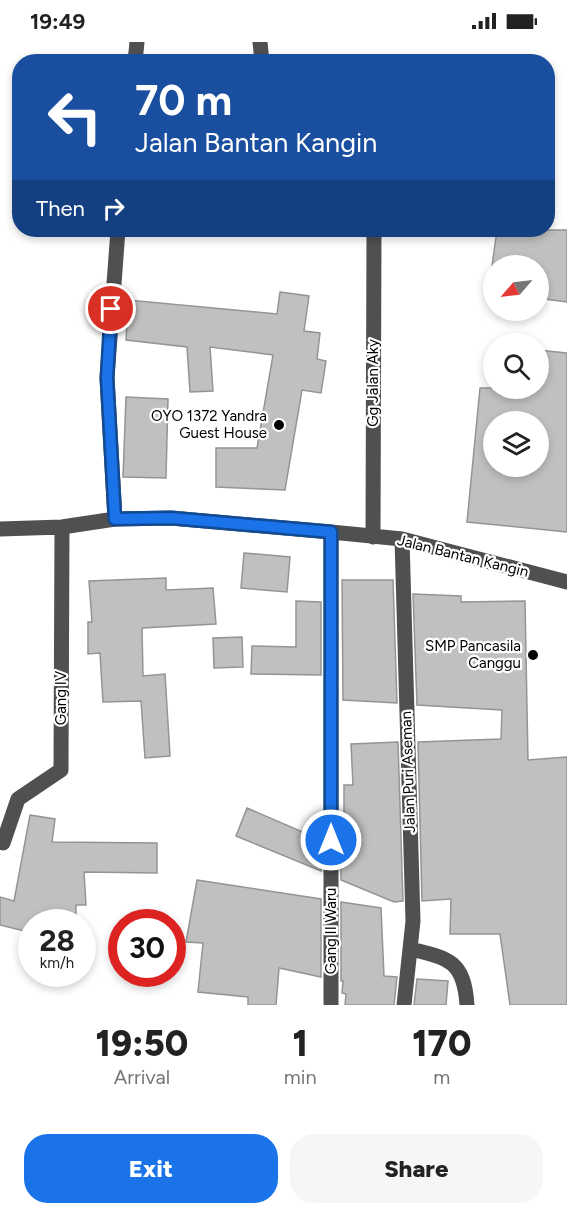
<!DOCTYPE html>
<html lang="en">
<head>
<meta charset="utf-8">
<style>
	:root { --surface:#fff; --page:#f6f6f6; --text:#222; --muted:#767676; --accent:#1a73e8 }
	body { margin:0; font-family:Figtree,sans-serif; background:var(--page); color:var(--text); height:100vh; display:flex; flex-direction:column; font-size:22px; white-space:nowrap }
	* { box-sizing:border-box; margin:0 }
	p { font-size:20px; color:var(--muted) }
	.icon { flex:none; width:33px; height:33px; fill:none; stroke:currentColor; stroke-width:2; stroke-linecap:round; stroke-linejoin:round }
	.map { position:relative; height:963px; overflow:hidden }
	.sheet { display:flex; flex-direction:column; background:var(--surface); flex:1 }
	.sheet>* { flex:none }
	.guide { position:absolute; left:12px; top:12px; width:543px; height:183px; border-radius:24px; box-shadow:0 3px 9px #0003; background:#1a4fa0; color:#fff; overflow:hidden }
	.needle { width:39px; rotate:242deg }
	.fabs { position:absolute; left:483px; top:213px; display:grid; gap:12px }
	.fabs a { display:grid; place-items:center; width:66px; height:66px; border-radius:50%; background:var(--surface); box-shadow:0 3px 9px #0003; font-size:30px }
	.speed { position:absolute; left:18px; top:867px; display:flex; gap:12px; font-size:30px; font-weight:700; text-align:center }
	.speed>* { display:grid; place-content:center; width:78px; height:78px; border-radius:50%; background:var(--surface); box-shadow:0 3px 9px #0003; line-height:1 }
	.speed small { font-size:15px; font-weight:400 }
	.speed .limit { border:9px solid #d22; background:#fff; color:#111 }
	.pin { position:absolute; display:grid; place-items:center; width:51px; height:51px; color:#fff; margin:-26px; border:3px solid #fff; border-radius:50%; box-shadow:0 2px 6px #0007 }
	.me { position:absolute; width:66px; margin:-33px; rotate:0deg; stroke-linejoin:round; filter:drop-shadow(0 0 4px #0008) }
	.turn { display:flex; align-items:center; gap:21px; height:126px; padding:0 24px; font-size:27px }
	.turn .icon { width:78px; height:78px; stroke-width:2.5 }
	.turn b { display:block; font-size:42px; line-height:51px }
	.then { display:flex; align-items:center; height:57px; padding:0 24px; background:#0003; gap:12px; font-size:22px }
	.eta { display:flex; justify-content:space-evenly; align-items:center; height:102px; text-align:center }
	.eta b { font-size:36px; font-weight:800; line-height:42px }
	.cta { display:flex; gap:12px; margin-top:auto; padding:12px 24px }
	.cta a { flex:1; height:69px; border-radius:24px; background:var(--accent); color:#fff; font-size:24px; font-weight:800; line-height:69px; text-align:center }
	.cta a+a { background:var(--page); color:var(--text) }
	.status { display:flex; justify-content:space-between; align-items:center; height:42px; padding:0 30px; background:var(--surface); direction:ltr }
	.status svg { height:16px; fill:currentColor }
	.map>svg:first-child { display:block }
</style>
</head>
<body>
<div class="status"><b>19:49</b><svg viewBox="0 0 49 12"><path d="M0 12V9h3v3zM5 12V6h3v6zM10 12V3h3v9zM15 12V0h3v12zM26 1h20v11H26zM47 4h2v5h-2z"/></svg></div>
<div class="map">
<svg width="567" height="963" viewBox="0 0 567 963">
	<rect width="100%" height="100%" fill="#fff"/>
	<!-- building -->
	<path fill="#c0c0c0" stroke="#949494" stroke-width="1.5" fill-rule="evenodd" d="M497 188H567V260L538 256V224H492Z
		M280 250 309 254 304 289 320 291 317 317 326 319 321 351 302 348 285 448 216 445V406H257L273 313 210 305 213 349 190 350 187 305 126 298 128 258 277 272Z
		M538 308 567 311V490L467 480 480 346H538ZM494 380H538V424H494Z
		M126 355 168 357 166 436 123 435Z
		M244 511 290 515 287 550 241 546Z
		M166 536V548L213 546 216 582 142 586 143 634 165 632 170 714 145 716 141 659 103 660 100 611 88 612V580H92L89 539Z
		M342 538H393L397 661 343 658Z
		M413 552 461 554V560L525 559 528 718 567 715V963H510L500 892H450L451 857 422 859 418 700 501 697 502 668 417 663Z
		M296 559 321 560V633L251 632 252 604 296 605Z
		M242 595 243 625 214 626 213 596Z
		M398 700 403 859 394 860 341 838V806L344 807V743H353L351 702Z
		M247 766 321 798V829L236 794Z
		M30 773 55 777 52 800 157 801V831L84 830 86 863H76V880H31L29 890 0 883V855L14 859Z
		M197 838 321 857V935L279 926 276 963H248V955L198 950 203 901 186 900Z
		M341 860 381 866 384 934 397 935 394 963H345L346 952 342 951 343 939H341Z
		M417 937 448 939 446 963H414Z"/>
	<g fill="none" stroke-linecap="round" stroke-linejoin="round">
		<!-- minor -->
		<path stroke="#505050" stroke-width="15" d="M260 0 262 20
			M135 20 137 0
			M115 477 107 336 118 188
			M0 487 62 485 115 477 171 476 331 490 402 497 567 540
			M373 495 374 188
			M402 497 413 879 404 963
			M3 801 18 757 61 728 62 485
			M410 907C449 916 464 919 467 963
			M331 963V490"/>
	</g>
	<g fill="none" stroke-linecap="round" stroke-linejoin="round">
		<!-- route casing -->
		<g stroke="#114b97" stroke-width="15">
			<path id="route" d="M111 267 107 336 115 477 171 476 331 490V798"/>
		</g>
		<!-- route -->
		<use href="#route" stroke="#1a73e8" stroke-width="10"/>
	</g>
	<!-- markers -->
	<g fill="#000" stroke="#fff" stroke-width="2">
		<circle cx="279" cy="383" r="6"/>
		<circle cx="533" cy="613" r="6"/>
	</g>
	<g text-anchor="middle" stroke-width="4.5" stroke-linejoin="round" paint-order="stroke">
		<!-- street labels -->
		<g font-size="15" fill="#000" stroke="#fff">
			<text transform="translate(373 341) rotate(-90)" y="5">Gg Jalan Aky</text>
			<text transform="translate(463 514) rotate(14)" y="5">Jalan Bantan Kangin</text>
			<text transform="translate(61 656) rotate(-90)" y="5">Gang IV</text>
			<text transform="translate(408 730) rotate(-92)" y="5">Jalan Puri Aseman</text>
			<text transform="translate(331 889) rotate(-90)" y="5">Gang II Waru</text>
		</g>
		<!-- poi labels -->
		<g font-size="15" fill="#000" stroke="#fff" text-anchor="end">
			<text x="267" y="379">OYO 1372 Yandra<tspan x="267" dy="17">Guest House</tspan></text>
			<text x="521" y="609">SMP Pancasila<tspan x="521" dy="17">Canggu</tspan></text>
		</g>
	</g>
</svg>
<div class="fabs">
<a><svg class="needle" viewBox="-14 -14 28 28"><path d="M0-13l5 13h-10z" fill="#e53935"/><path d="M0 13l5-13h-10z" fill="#767676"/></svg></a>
<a><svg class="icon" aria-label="search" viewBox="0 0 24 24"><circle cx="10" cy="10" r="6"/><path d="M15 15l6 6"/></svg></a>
<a><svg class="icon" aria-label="layers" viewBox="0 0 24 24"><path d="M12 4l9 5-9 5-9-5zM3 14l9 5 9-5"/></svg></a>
</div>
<div class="speed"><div>28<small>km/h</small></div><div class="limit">30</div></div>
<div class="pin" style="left:111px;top:267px;background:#d93025"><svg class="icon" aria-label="arrive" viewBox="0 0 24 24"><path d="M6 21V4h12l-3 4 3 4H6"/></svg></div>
<svg class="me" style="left:331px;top:798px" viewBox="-20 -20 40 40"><circle r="17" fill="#1a73e8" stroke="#fff" stroke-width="3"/><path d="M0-11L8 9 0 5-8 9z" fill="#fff"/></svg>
<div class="guide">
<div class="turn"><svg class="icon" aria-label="left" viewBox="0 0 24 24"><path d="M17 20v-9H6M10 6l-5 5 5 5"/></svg><div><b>70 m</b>Jalan Bantan Kangin</div></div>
<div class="then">Then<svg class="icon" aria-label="right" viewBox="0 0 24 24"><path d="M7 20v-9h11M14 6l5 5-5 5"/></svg></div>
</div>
</div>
<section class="sheet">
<div class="eta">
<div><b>19:50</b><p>Arrival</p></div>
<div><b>1</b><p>min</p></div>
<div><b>170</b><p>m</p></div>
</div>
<div class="cta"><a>Exit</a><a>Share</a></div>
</section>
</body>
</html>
